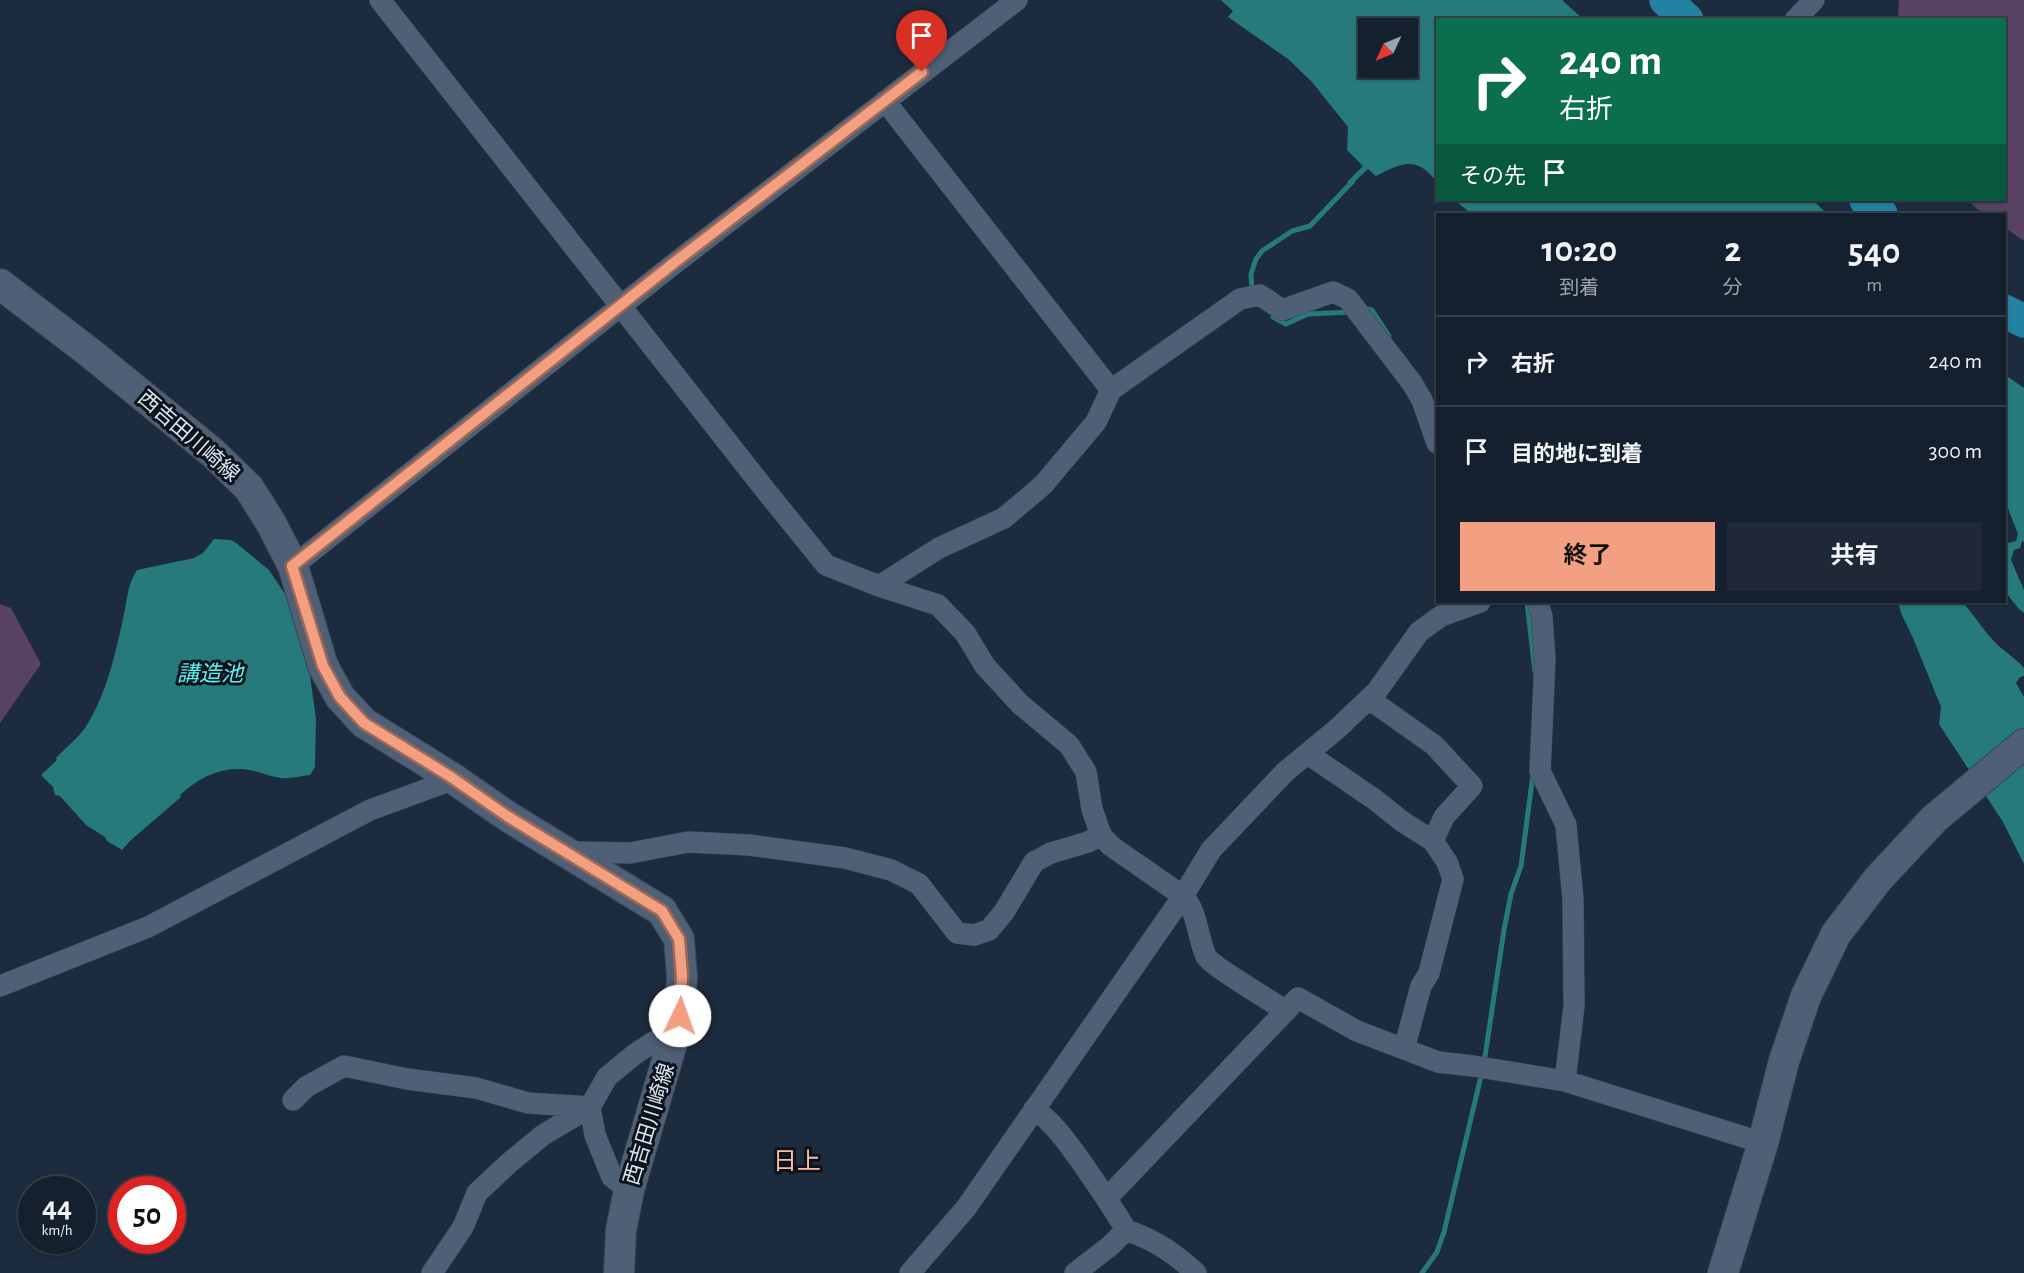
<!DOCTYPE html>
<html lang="ja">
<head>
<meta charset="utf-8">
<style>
	:root { --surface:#15202e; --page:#1e2836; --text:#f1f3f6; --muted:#9da3aa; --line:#343e4a; --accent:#f3a082 }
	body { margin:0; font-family:"Alegreya Sans","Noto Sans JP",sans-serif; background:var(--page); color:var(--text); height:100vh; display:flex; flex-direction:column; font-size:22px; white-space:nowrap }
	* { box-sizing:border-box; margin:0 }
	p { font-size:20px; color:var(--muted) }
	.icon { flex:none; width:33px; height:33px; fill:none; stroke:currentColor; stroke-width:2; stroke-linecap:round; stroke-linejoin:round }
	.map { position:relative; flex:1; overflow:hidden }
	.side { position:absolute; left:1436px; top:213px; width:570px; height:390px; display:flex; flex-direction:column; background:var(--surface); border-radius:0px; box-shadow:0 2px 4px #0004,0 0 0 2px var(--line) }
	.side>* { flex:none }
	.banner { position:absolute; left:1436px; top:18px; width:570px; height:183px; border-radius:0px; box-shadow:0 2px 4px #0004,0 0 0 2px var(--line); background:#0b6e4f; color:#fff; overflow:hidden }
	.needle { width:39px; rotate:226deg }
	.controls { position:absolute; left:1358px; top:18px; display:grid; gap:12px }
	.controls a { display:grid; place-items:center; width:60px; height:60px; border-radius:0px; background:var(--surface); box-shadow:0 2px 4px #0004,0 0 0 2px var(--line); font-size:30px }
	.speed { position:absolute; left:18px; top:1176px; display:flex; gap:12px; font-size:30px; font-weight:700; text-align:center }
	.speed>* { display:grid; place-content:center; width:78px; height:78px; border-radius:50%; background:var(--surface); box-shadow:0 2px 4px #0004,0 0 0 2px var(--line); line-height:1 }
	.speed small { font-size:15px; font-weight:400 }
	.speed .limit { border:9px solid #d22; background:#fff; color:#111 }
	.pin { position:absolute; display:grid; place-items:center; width:51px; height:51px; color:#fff; margin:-62px -26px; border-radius:50% 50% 50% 0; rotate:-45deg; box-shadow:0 0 6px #0007 }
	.pin .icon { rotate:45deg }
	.me { position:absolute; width:66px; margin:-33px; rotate:3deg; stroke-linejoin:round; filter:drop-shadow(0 0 4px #0008) }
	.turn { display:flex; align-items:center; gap:21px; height:126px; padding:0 24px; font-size:27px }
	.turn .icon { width:78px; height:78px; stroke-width:2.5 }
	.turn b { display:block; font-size:42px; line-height:51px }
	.then { display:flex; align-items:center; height:57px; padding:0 24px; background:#0003; gap:12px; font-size:22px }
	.eta { display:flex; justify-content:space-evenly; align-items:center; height:102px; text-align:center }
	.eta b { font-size:36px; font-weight:700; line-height:42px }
	.button { display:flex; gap:12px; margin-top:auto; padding:12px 24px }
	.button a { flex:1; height:69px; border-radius:0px; background:var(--accent); color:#111; font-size:24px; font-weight:700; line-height:69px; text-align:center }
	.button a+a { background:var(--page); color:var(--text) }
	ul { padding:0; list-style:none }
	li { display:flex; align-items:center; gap:18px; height:90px; padding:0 24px; border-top:2px solid var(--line) }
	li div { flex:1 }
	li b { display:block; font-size:22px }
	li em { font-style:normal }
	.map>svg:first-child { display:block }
</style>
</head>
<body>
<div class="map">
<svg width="2024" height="1273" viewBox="0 0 2024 1273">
	<rect width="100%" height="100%" fill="#1c2b3d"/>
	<!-- green -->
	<path fill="#584264" d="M1899 0H2024V241L2004 227V214C1989 214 1978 214 1969 200H2004V20L1898 19Z
		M0 604 11 608 41 664 0 723Z"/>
	<!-- water -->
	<path fill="#267a7b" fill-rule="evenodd" d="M1221 0H1562L1583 19 1437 20V182C1416 155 1402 163 1376 176L1368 169 1351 185 1347 182 1363 166 1347 150 1348 127 1312 82 1288 59 1228 17 1233 11ZM1368 28H1407V68H1368Z
		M1454 200H1813L1827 214H1472Z
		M2004 374 2024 388V542L2022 541 2020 548 2014 550 2011 560 2024 590V613L2018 608 2004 590V579H2008C2006 568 2002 555 2008 543L2016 541 2018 534 2004 498Z
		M214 539 231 540 236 543 269 570 285 594 308 661 316 719 315 767 310 775C301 776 290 779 281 778 272 777 263 773 254 771 225 764 201 776 180 795L181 797 131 840 122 850 107 841 105 837 86 825 60 796 55 795 53 787 41 775 57 760 56 758C65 748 77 739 85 728 106 696 115 655 123 619 127 602 127 584 137 570L194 558 203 553Z
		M1898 602H1962C1973 613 1981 627 1992 639 2001 650 2015 657 2024 668V676L2020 677 2016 683 2024 697V864L2003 822 1939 724 1941 707 1913 638 1901 613Z"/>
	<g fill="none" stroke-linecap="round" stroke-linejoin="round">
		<!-- stream -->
		<path stroke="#267a7b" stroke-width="5" d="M1252 292 1251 274 1256 259 1262 251 1292 231 1310 226 1353 181
			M1364 308 1372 310 1389 336
			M1273 317 1286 324 1308 314 1353 312
			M1527 602 1535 672
			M1484 1063 1504 930 1511 894 1521 866 1533 774
			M1422 1273 1437 1252 1444 1232 1482 1072"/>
		<!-- street casing -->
		<g stroke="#394555" stroke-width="22">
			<path id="street" d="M380 0 766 491 826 565 879 586 938 605 965 633 985 666 1020 704 1069 745 1086 772 1092 809 1101 835 1111 846 1183 896C1198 912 1197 936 1206 956 1211 966 1273 1002 1286 1011
				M1795 20 1814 0
				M885 101 1111 390
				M293 566 675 263 1017 0
				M879 586 939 548 1004 518 1043 485 1096 422 1111 390 1240 299 1260 295 1282 310 1333 292 1348 299 1412 383 1422 400 1437 443
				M1538 602 1542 617 1545 659 1540 771 1566 825 1573 899 1574 1006 1565 1081
				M1369 699 1434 745 1472 786 1444 817 1433 841
				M1308 754 1374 799 1403 822 1433 841 1447 862 1453 879 1429 973 1421 986 1404 1049
				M569 854 579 852 630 853 688 842 749 845 845 858 891 870 919 884 957 933 974 935 989 930 1004 912 1034 862 1051 853 1088 842 1101 835
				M0 986 148 927 370 810 441 784 451 777
				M293 1100 306 1087 344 1066 407 1079 476 1088 528 1103 590 1107 543 1135 509 1163 477 1193 463 1227 432 1273
				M1034 1109C1053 1122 1066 1141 1080 1160 1096 1183 1112 1206 1126 1230 1155 1240 1174 1253 1196 1273
				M629 1190 612 1177 595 1135 590 1107 607 1077 635 1054 655 1041 673 1046
				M1107 1198 1298 998 1357 1031 1438 1062 1473 1066 1565 1081 1763 1143
				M910 1273 966 1208 1183 896 1211 850 1285 772 1337 729 1377 691 1419 632 1441 616 1480 602
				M1075 1273 1110 1246 1126 1230"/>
		</g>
		<!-- secondary casing -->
		<g stroke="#394555" stroke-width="32">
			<path id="secondary" d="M0 284 89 352 213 453 249 488 271 523 293 566 323 666 340 697 364 723 451 777 507 816 662 911 679 939 682 976 680 1016 629 1190 621 1230 619 1273
				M1723 1273 1763 1143 1784 1061 1806 996 1836 934 1878 879 1934 819 2024 744"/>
		</g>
		<!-- primary casing -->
		<g stroke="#394555" stroke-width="34">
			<path id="primary" d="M1666 0 1687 20
				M1866 200 1881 214
				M2004 311 2024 321"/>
		</g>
		<!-- street -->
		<use href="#street" stroke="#4f5f75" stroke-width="21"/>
		<!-- secondary -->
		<use href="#secondary" stroke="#4f5f75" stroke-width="30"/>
		<!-- primary -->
		<use href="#primary" stroke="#2381a2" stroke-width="33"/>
	</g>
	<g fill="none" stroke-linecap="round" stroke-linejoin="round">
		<!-- route casing -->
		<g stroke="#9e6854" stroke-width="15">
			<path id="route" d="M680 1016 682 976 679 939 662 911 507 816 451 777 364 723 340 697 323 666 292 566 675 262 922 72"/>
		</g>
		<!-- route -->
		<use href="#route" stroke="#f3a082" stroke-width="10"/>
	</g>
	<g text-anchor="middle" stroke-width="6" stroke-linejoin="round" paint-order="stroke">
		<!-- street labels -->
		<g font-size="21" fill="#dbe5f1" stroke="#0c131b">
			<text transform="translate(189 436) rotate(41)" y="7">西吉田川崎線</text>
			<text transform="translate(649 1124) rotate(-73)" y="7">西吉田川崎線</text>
		</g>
		<!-- water labels -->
		<g font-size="22" font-style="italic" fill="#5af3f5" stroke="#0c131b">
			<text x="210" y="681">講造池</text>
		</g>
		<!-- quarter labels -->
		<g font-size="24" fill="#fbbca5" stroke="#0c131b">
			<text x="797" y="1169">日上</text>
		</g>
	</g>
</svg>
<div class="controls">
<a><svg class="needle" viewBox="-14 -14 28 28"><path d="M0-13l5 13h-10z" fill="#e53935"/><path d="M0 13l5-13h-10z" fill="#9da3aa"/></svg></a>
</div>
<div class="speed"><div>44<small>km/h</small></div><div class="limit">50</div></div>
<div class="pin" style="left:922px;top:72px;background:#d93025"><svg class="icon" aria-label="arrive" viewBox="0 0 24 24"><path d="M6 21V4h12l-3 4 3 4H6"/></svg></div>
<svg class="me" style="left:680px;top:1016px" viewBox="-20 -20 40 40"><circle r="19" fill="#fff"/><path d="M0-13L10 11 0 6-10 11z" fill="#f3a082"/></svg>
<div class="banner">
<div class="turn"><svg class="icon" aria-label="right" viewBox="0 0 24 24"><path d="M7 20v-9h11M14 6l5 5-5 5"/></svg><div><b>240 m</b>右折</div></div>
<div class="then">その先<svg class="icon" aria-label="arrive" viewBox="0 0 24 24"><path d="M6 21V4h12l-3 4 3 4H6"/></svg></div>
</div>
<section class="side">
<div class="eta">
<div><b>10:20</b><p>到着</p></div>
<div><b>2</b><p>分</p></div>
<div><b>540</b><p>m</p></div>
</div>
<ul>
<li><svg class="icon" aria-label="right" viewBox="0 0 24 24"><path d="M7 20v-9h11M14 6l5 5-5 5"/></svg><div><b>右折</b></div><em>240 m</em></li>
<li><svg class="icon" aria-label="arrive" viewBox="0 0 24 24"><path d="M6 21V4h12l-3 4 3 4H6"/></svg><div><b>目的地に到着</b></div><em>300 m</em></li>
</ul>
<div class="button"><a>終了</a><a>共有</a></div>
</section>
</div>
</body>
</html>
